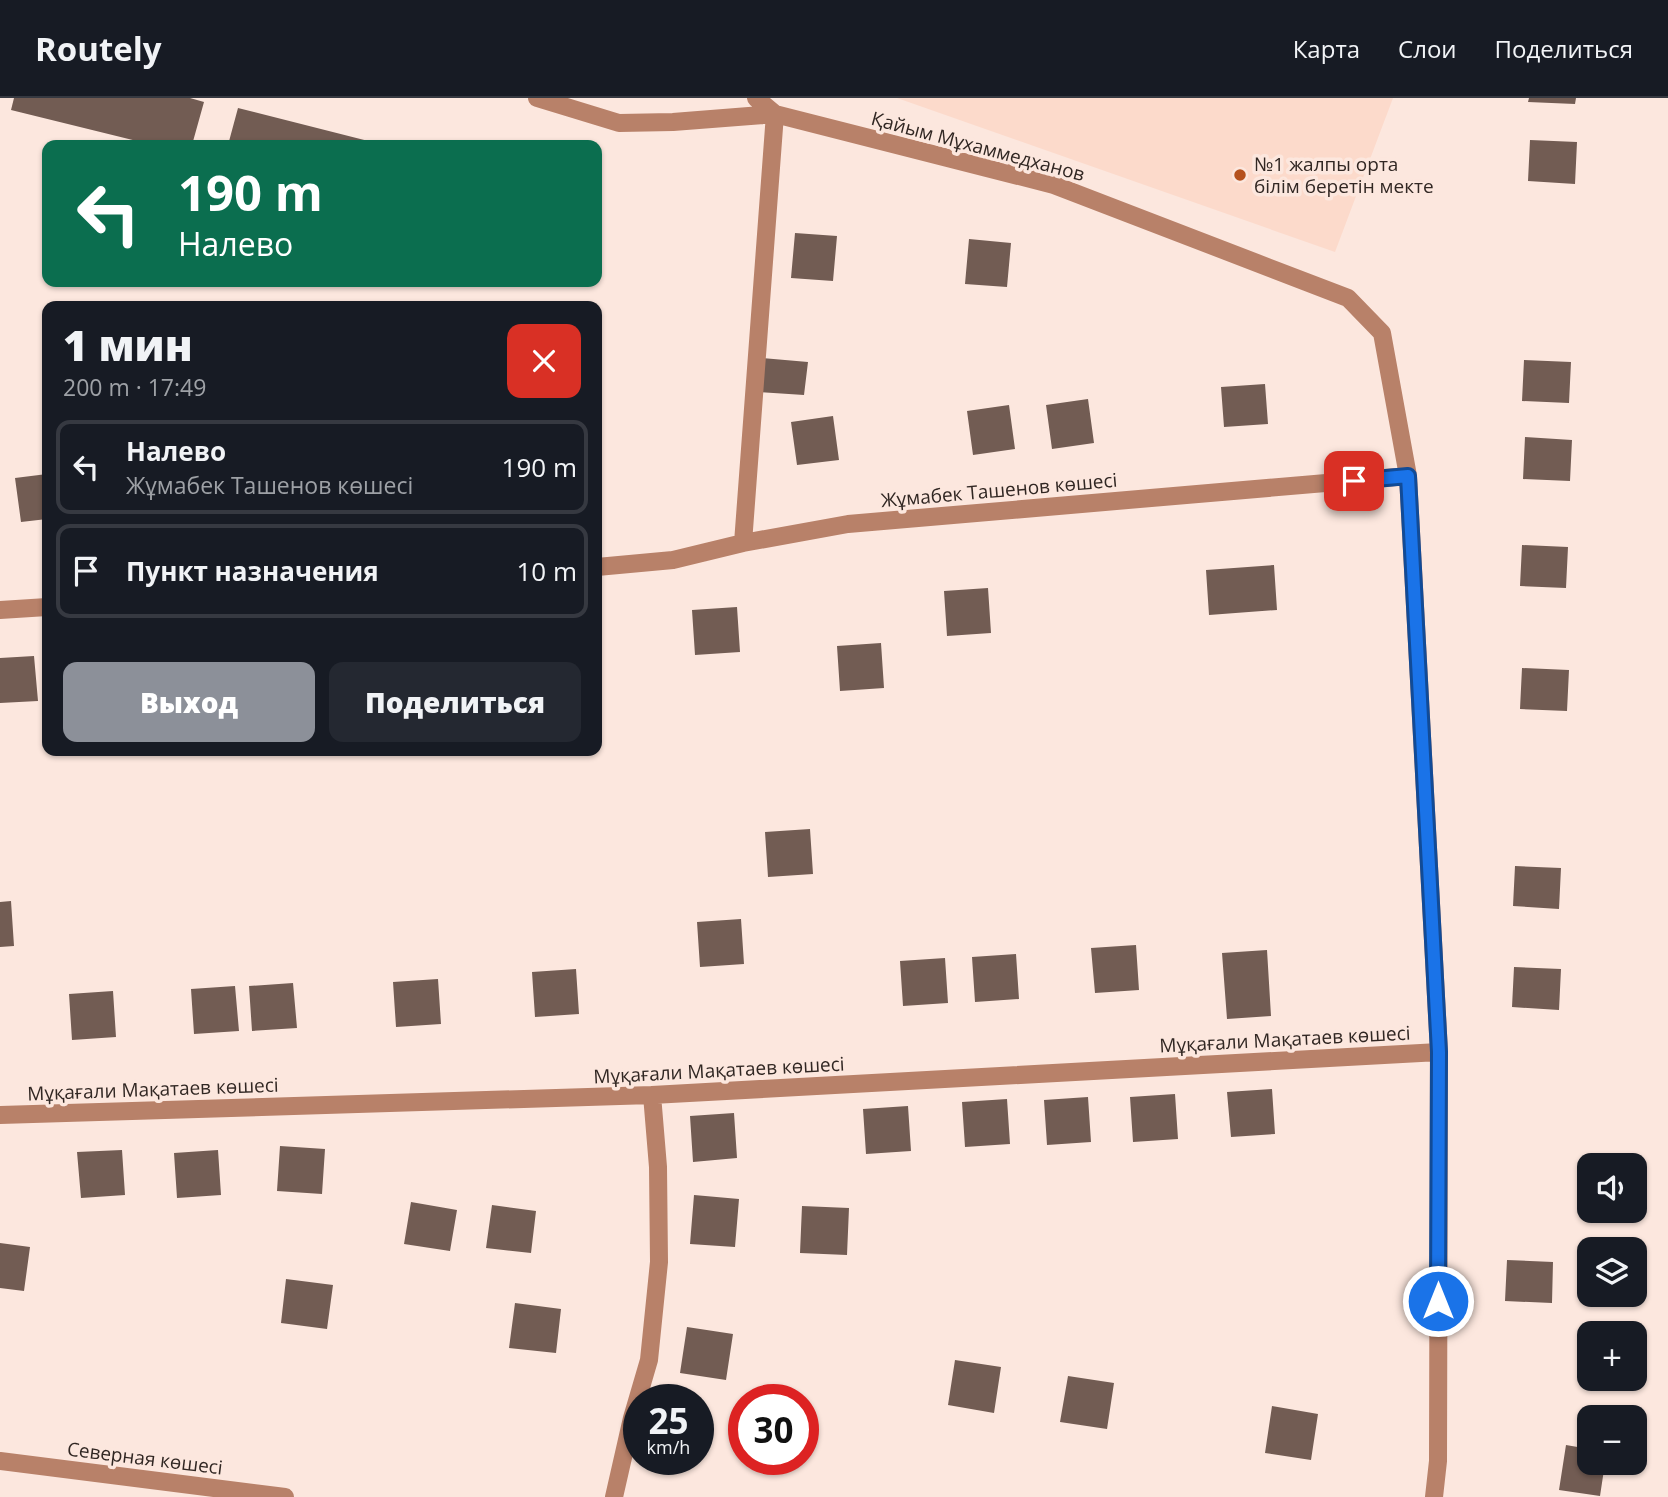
<!DOCTYPE html>
<html lang="ru">
<head>
<meta charset="utf-8">
<style>
	:root { --surface:#171b24; --page:#242831; --text:#f1f3f6; --muted:#9ea1a6; --line:#363941; --accent:#8c9099 }
	body { margin:0; font-family:"Open Sans",sans-serif; background:var(--page); color:var(--text); height:100vh; display:flex; flex-direction:column; font-size:26px; white-space:nowrap }
	* { box-sizing:border-box; margin:0 }
	p { font-size:23px; color:var(--muted) }
	.icon { flex:none; width:38px; height:38px; fill:none; stroke:currentColor; stroke-width:2; stroke-linecap:round; stroke-linejoin:round }
	.map { position:relative; flex:1; overflow:hidden }
	.sheet { position:absolute; left:42px; top:203px; width:560px; height:455px; display:flex; flex-direction:column; background:var(--surface); border-radius:14px; box-shadow:0 2px 5px #0004 }
	.sheet>* { flex:none }
	.hud { position:absolute; left:42px; top:42px; width:560px; height:147px; border-radius:14px; box-shadow:0 2px 5px #0004; background:#0b6e4f; color:#fff; overflow:hidden }
	.controls { position:absolute; left:1577px; top:1055px; display:grid; gap:14px }
	.controls a { display:grid; place-items:center; width:70px; height:70px; border-radius:14px; background:var(--surface); box-shadow:0 2px 5px #0004; font-size:35px }
	.speed { position:absolute; left:623px; top:1286px; display:flex; gap:14px; font-size:35px; font-weight:700; text-align:center }
	.speed>* { display:grid; place-content:center; width:91px; height:91px; border-radius:50%; background:var(--surface); box-shadow:0 2px 5px #0004; line-height:1 }
	.speed small { font-size:18px; font-weight:400 }
	.speed .limit { border:10px solid #d22; background:#fff; color:#111 }
	.pin { position:absolute; display:grid; place-items:center; width:60px; height:60px; color:#fff; margin:-30px; border-radius:14px; box-shadow:0 4px 10px #0006 }
	.me { position:absolute; width:77px; margin:-38px; rotate:0deg; stroke-linejoin:round; filter:drop-shadow(0 0 5px #0008) }
	.turn { display:flex; align-items:center; gap:24px; height:147px; padding:0 21px; font-size:32px }
	.turn .icon { width:91px; height:91px; stroke-width:2.5 }
	.turn b { display:block; font-size:49px; line-height:60px }
	.round { display:grid; place-items:center; flex:none; width:74px; height:74px; border-radius:14px; background:var(--page) }
	.head { display:flex; align-items:center; justify-content:space-between; height:119px; padding:0 21px }
	h1 { font-size:42px; font-weight:800; line-height:52px }
	.primary-button { display:flex; gap:14px; margin-top:auto; padding:14px 21px }
	.primary-button a { flex:1; height:80px; border-radius:14px; background:var(--accent); color:#fff; font-size:28px; font-weight:800; line-height:80px; text-align:center }
	.primary-button a+a { background:var(--page); color:var(--text) }
	ul { padding:0; list-style:none }
	li { display:flex; align-items:center; gap:21px; height:94px; margin:0 14px 10px; padding:0 7px; border:4px solid var(--line); border-radius:14px }
	li div { flex:1 }
	li b { display:block; font-size:26px }
	li em { font-style:normal }
	header { display:flex; align-items:center; gap:42px; box-sizing:border-box; height:98px; padding:0 35px; background:var(--surface); border-bottom:2px solid var(--line) }
	header strong { font-size:33px }
	nav { display:flex; gap:38px; margin-inline-start:auto; font-size:24px }
	.map>svg:first-child { display:block }
</style>
</head>
<body>
<header>
<strong>Routely</strong>
<nav><a>Карта</a><a>Слои</a><a>Поделиться</a></nav>
</header>
<div class="map">
<svg width="1668" height="1399" viewBox="0 0 1668 1399">
	<rect width="100%" height="100%" fill="#fce7de"/>
	<!-- built -->
	<path fill="#fcdacb" d="M897 0H1393L1335 154Z"/>
	<!-- building -->
	<path fill="#725c53" d="M14 0H190L204 4 192 47H153L11 12Z
		M1529 0H1576L1575 6 1528 4Z
		M238 10 380 46V47H228Z
		M1530 42 1577 44 1575 86 1528 83Z
		M795 135 837 138 833 183 791 180Z
		M969 141 1011 145 1007 189 965 186Z
		M761 260 808 264 804 297 758 294Z
		M1524 262 1571 264 1569 305 1522 303Z
		M1265 286 1268 326 1224 329 1221 289Z
		M1088 301 1094 345 1052 351 1046 307Z
		M1009 307 1015 351 973 357 967 313Z
		M833 318 839 362 797 367 791 324Z
		M1525 339 1572 342 1570 383 1523 381Z
		M47 376V421L21 424 15 380Z
		M1522 447 1568 449 1566 490 1520 488Z
		M1274 467 1277 512 1209 517 1206 472Z
		M988 490 991 535 947 538 944 493Z
		M737 509 740 554 695 557 692 512Z
		M881 545 884 590 840 593 837 548Z
		M34 558 38 603 0 605V560Z
		M1522 570 1569 572 1567 613 1520 611Z
		M810 731 813 776 768 779 765 734Z
		M1515 768 1561 770 1559 811 1513 808Z
		M11 803 14 848 0 849V804Z
		M741 821 744 866 700 869 697 824Z
		M1136 847 1139 892 1095 895 1091 850Z
		M1267 852 1271 918 1227 921 1222 855Z
		M1016 856 1019 901 975 904 972 859Z
		M945 860 948 905 903 908 900 863Z
		M1514 869 1561 871 1559 912 1512 909Z
		M576 871 579 916 535 919 532 874Z
		M438 881 441 926 396 929 393 884Z
		M293 885 297 930 252 933 249 888Z
		M235 888 239 933 194 936 191 891Z
		M113 893 116 939 72 942 69 896Z
		M1272 991 1275 1036 1231 1039 1227 994Z
		M1175 996 1178 1041 1133 1044 1130 999Z
		M1088 999 1091 1044 1047 1047 1044 1002Z
		M1007 1001 1010 1046 965 1049 962 1004Z
		M908 1008 911 1053 866 1056 863 1011Z
		M734 1015 737 1060 693 1064 690 1018Z
		M280 1048 325 1051 322 1096 277 1093Z
		M122 1052 125 1097 81 1100 77 1054Z
		M218 1052 221 1097 177 1100 174 1055Z
		M694 1097 739 1101 735 1149 690 1146Z
		M411 1104 457 1112 450 1153 404 1146Z
		M492 1107 536 1113 531 1155 486 1150Z
		M802 1108 849 1110 847 1157 800 1155Z
		M0 1145 30 1149 24 1193 0 1190Z
		M1507 1162 1553 1164 1552 1205 1505 1203Z
		M286 1181 333 1187 327 1231 281 1225Z
		M515 1205 561 1211 556 1255 509 1250Z
		M687 1229 733 1236 726 1282 680 1275Z
		M955 1262 1001 1269 994 1315 948 1307Z
		M1068 1278 1114 1285 1107 1331 1060 1324Z
		M1272 1308 1318 1316 1311 1362 1265 1355Z
		M1566 1347 1589 1351V1365H1605L1600 1398 1559 1392Z"/>
	<g fill="none" stroke-linecap="round" stroke-linejoin="round">
		<!-- minor -->
		<path stroke="#b88169" stroke-width="18" d="M537 0 619 25 673 24 775 16 1054 87 1348 200 1382 235 1408 378 1439 954 1438 1363 1434 1399
			M743 445 775 16 756 0
			M597 469 673 462 743 445 848 426 1408 378
			M0 512 47 509
			M0 1017 652 997 1439 954
			M0 1363 285 1399
			M614 1399 632 1320 649 1262 659 1164 658 1069 652 997"/>
	</g>
	<g fill="none" stroke-linecap="round" stroke-linejoin="round">
		<!-- route casing -->
		<g stroke="#114b97" stroke-width="18">
			<path id="route" d="M1354 383 1408 378 1439 954 1438 1203"/>
		</g>
		<!-- route -->
		<use href="#route" stroke="#1a73e8" stroke-width="12"/>
	</g>
	<!-- markers -->
	<circle fill="#b5511d" stroke="#fce7de" stroke-width="2.5" cx="1240" cy="77" r="7"/>
	<g text-anchor="middle" stroke-width="7" stroke-linejoin="round" paint-order="stroke">
		<!-- street labels -->
		<g font-size="19" fill="#312723" stroke="#fce7de">
			<text transform="translate(978 48) rotate(15)" y="7">Қайым Мұхаммедханов</text>
			<text transform="translate(999 392) rotate(-5)" y="7">Жұмабек Ташенов көшесі</text>
			<text transform="translate(1285 941) rotate(-3)" y="7">Мұқағали Мақатаев көшесі</text>
			<text transform="translate(719 972) rotate(-3)" y="7">Мұқағали Мақатаев көшесі</text>
			<text transform="translate(153 991) rotate(-2)" y="7">Мұқағали Мақатаев көшесі</text>
			<text transform="translate(145 1360) rotate(7)" y="7">Северная көшесі</text>
		</g>
		<!-- poi labels -->
		<g font-size="19" fill="#312723" stroke="#fce7de" text-anchor="start">
			<text x="1254" y="73">№1 жалпы орта<tspan x="1254" dy="22">білім беретін мекте</tspan></text>
		</g>
	</g>
</svg>
<div class="controls">
<a><svg class="icon" aria-label="sound" viewBox="0 0 24 24"><path d="M4 9h4l5-4v14l-5-4H4zM17 9q2 3 0 6"/></svg></a>
<a><svg class="icon" aria-label="layers" viewBox="0 0 24 24"><path d="M12 4l9 5-9 5-9-5zM3 14l9 5 9-5"/></svg></a>
<a>+</a>
<a>−</a>
</div>
<div class="speed"><div>25<small>km/h</small></div><div class="limit">30</div></div>
<div class="pin" style="left:1354px;top:383px;background:#d93025"><svg class="icon" aria-label="arrive" viewBox="0 0 24 24"><path d="M6 21V4h12l-3 4 3 4H6"/></svg></div>
<svg class="me" style="left:1438px;top:1203px" viewBox="-20 -20 40 40"><circle r="17" fill="#1a73e8" stroke="#fff" stroke-width="3"/><path d="M0-11L8 9 0 5-8 9z" fill="#fff"/></svg>
<div class="hud">
<div class="turn"><svg class="icon" aria-label="left" viewBox="0 0 24 24"><path d="M17 20v-9H6M10 6l-5 5 5 5"/></svg><div><b>190 m</b>Налево</div></div>
</div>
<section class="sheet">
<div class="head"><div><h1>1 мин</h1><p>200 m · 17:49</p></div><a class="round" style="background:#d93025;color:#fff"><svg class="icon" aria-label="close" viewBox="0 0 24 24"><path d="M6 6l12 12M18 6L6 18"/></svg></a></div>
<ul>
<li><svg class="icon" aria-label="left" viewBox="0 0 24 24"><path d="M17 20v-9H6M10 6l-5 5 5 5"/></svg><div><b>Налево</b><p>Жұмабек Ташенов көшесі</p></div><em>190 m</em></li>
<li><svg class="icon" aria-label="arrive" viewBox="0 0 24 24"><path d="M6 21V4h12l-3 4 3 4H6"/></svg><div><b>Пункт назначения</b></div><em>10 m</em></li>
</ul>
<div class="primary-button"><a>Выход</a><a>Поделиться</a></div>
</section>
</div>
</body>
</html>
